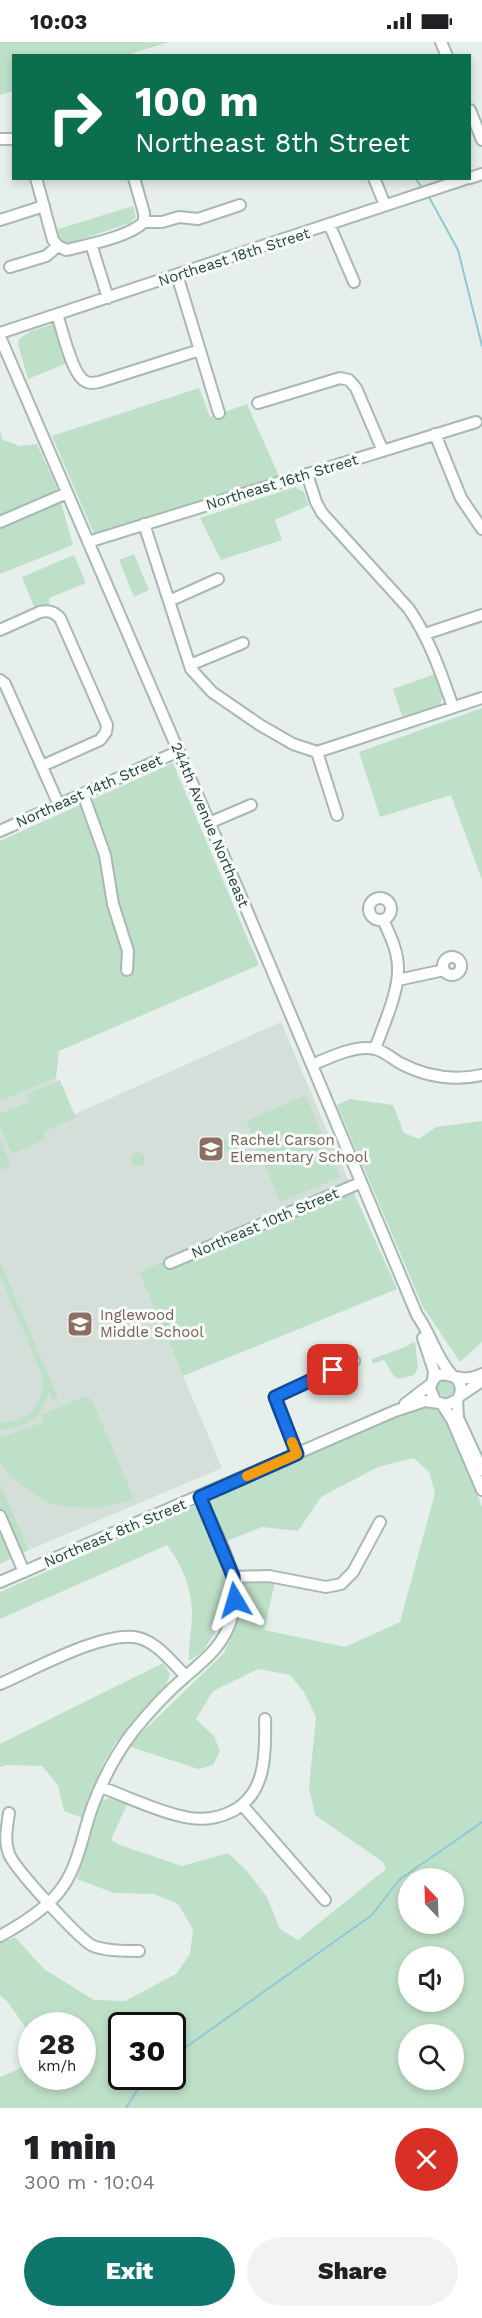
<!DOCTYPE html>
<html lang="en">
<head>
<meta charset="utf-8">
<style>
	:root { --surface:#fff; --page:#f2f2f2; --text:#202124; --muted:#757577; --accent:#0f766e }
	body { margin:0; font-family:"Work Sans",sans-serif; background:var(--page); color:var(--text); height:100vh; display:flex; flex-direction:column; font-size:22px; white-space:nowrap }
	* { box-sizing:border-box; margin:0 }
	p { font-size:20px; color:var(--muted) }
	.icon { flex:none; width:33px; height:33px; fill:none; stroke:currentColor; stroke-width:2; stroke-linecap:round; stroke-linejoin:round }
	.map { position:relative; height:2066px; overflow:hidden }
	.details { display:flex; flex-direction:column; background:var(--surface); flex:1 }
	.details>* { flex:none }
	.guide { position:absolute; left:12px; top:12px; width:459px; height:126px; border-radius:0px; box-shadow:0 3px 9px #0003; background:#0b6e4f; color:#fff; overflow:hidden }
	.needle { width:39px; rotate:337deg }
	.controls { position:absolute; left:398px; top:1826px; display:grid; gap:12px }
	.controls a { display:grid; place-items:center; width:66px; height:66px; border-radius:50%; background:var(--surface); box-shadow:0 3px 9px #0003; font-size:30px }
	.speed { position:absolute; left:18px; top:1970px; display:flex; gap:12px; font-size:30px; font-weight:700; text-align:center }
	.speed>* { display:grid; place-content:center; width:78px; height:78px; border-radius:50%; background:var(--surface); box-shadow:0 3px 9px #0003; line-height:1 }
	.speed small { font-size:15px; font-weight:400 }
	.speed .limit { border:3px solid #111; border-radius:9px; background:#fff; color:#111 }
	.pin { position:absolute; display:grid; place-items:center; width:51px; height:51px; color:#fff; margin:-26px; border-radius:12px; box-shadow:0 3px 9px #0006 }
	.me { position:absolute; width:66px; margin:-33px; rotate:353deg; stroke-linejoin:round; filter:drop-shadow(0 0 4px #0008) }
	.turn { display:flex; align-items:center; gap:21px; height:126px; padding:0 24px; font-size:27px }
	.turn .icon { width:78px; height:78px; stroke-width:2.5 }
	.turn b { display:block; font-size:42px; line-height:51px }
	.round { display:grid; place-items:center; flex:none; width:63px; height:63px; border-radius:32px; background:var(--page) }
	.summary { display:flex; align-items:center; justify-content:space-between; height:102px; padding:0 24px }
	h1 { font-size:36px; font-weight:800; line-height:45px }
	.button { display:flex; gap:12px; margin-top:auto; padding:12px 24px }
	.button a { flex:1; height:69px; border-radius:36px; background:var(--accent); color:#fff; font-size:24px; font-weight:800; line-height:69px; text-align:center }
	.button a+a { background:var(--page); color:var(--text) }
	.status { display:flex; justify-content:space-between; align-items:center; height:42px; padding:0 30px; background:var(--surface); direction:ltr }
	.status svg { height:16px; fill:currentColor }
	.map>svg:first-child { display:block }
</style>
</head>
<body>
<div class="status"><b>10:03</b><svg viewBox="0 0 49 12"><path d="M0 12V9h3v3zM5 12V6h3v6zM10 12V3h3v9zM15 12V0h3v12zM26 1h20v11H26zM47 4h2v5h-2z"/></svg></div>
<div class="map">
<svg width="482" height="2066" viewBox="0 0 482 2066">
	<rect width="100%" height="100%" fill="#e6efeb"/>
	<!-- built -->
	<path fill="#d4dfda" d="M281 980 349 1140 139 1230 222 1426 29 1508 0 1441V1059L56 1036 73 1073Z"/>
	<!-- green -->
	<path fill="#bfe0c8" fill-rule="evenodd" d="M0 0H169L127 13 14 14 13 49 0 53Z
		M133 164 136 175 130 181 70 201 63 200 59 195 58 187Z
		M54 282 67 321 28 337 18 302 19 297 31 289Z
		M199 346 210 375 247 362 279 434 94 492 52 394Z
		M0 389 3 398 20 404 37 402 57 446 73 503 0 532Z
		M295 445 304 450 309 463 275 478 282 498 221 518 200 476Z
		M134 512 149 548 134 555 119 518Z
		M74 513 86 541 49 556V562L34 565 22 535Z
		M435 632 442 655 440 663 402 674 393 647Z
		M482 666V838L451 753 380 775 359 710Z
		M173 721 259 923 59 1009 56 1036 0 1059V799Z
		M60 1038 76 1076 43 1090 46 1097 12 1112 0 1085V1072L29 1060 26 1052Z
		M306 1053 340 1135 280 1160 246 1079Z
		M350 1057 393 1063 404 1091 419 1097 436 1085 482 1079V1300L460 1320 423 1265 337 1063Z
		M0 1097 11 1124 0 1128Z
		M223 1097C235 1097 246 1102 247 1116H230L227 1109H220L214 1102Z
		M131 1117a7 7 0 1 1 14 0a7 7 0 1 1-14 0Z
		M349 1140 397 1247 183 1334 139 1230Z
		M0 1220 58 1356 53 1358 49 1350C44 1374 24 1389 0 1387V1380C30 1382 50 1356 40 1328L0 1234Z
		M415 1299 418 1326 414 1333 399 1337 394 1334 384 1318 372 1322V1317L405 1305Z
		M437 1346a9 9 0 1 1 18 0a9 9 0 1 1-18 0Z
		M86 1354 92 1358 134 1457 101 1466 57 1464 41 1457 10 1434 0 1419V1396L43 1380 41 1373Z
		M429 1364 440 1370 449 1386 482 1465V2066H0V2035L31 2022 32 2034H82V1983H32L31 1993 7 1959 0 1953V1882L4 1900 15 1895 44 1927 94 1958 125 1959 176 1932 190 1912 193 1887 178 1862 154 1852 114 1851 77 1837 100 1759 110 1756 128 1760 111 1798 120 1803 182 1824 228 1811 246 1828 267 1855 280 1887 298 1898 386 1827 383 1820 315 1773 309 1746 316 1675 304 1650 290 1633 258 1627 213 1649 196 1677 214 1694 220 1709 213 1723 198 1727 128 1704 224 1611 237 1583 240 1542 275 1540 264 1588 345 1605 400 1580 435 1451 429 1430 414 1416 378 1425 321 1455 298 1489 262 1485 214 1504 225 1532V1575L203 1609 189 1619C188 1603 192 1587 192 1572 192 1546 182 1523 167 1503L0 1577V1550L410 1369ZM408 1836H453V1881H408ZM408 1914H453V1959H408ZM122 1983H172V2034H122ZM408 1992H453V2037H408Z
		M0 1441 29 1508 0 1522Z
		M163 1621 170 1632 166 1643 115 1701 102 1724 83 1776 64 1769 58 1743 42 1724 7 1723 0 1725V1702Z"/>
	<g fill="none" stroke-linecap="round" stroke-linejoin="round">
		<!-- stream -->
		<path stroke="#8ec9d4" stroke-width="2" d="M415 136 421 144
			M429 155 458 208 482 304
			M172 2015 372 1873 399 1838 482 1780
			M126 2066 146 2034"/>
		<!-- minor casing -->
		<g stroke="#a8b8b2" stroke-width="14">
			<path id="minor" d="M441 0 447 14
				M470 68 482 98
				M0 97H14
				M36 136 53 198 58 204
				M134 136 144 171V180
				M374 136 385 163
				M470 136 482 132
				M0 178 44 164
				M330 184 354 240
				M91 202 108 256
				M10 225 46 214 58 204 66 208C87 203 129 195 144 180H162L179 175 198 177 240 163
				M177 233 219 371
				M57 272C62 287 72 333 85 339 89 342 94 341 99 340L200 308
				M0 291 468 136
				M0 295 240 852 417 1273C431 1292 436 1316 452 1333
				M258 361 340 336 349 338 356 346 383 409
				M435 392 461 456 482 487
				M307 432 316 460 322 471 409 567C430 598 441 631 453 665
				M0 480 67 451
				M144 482 191 627 212 650 260 683 293 702 317 710
				M88 500 476 380
				M169 559 218 537
				M0 588 40 570C49 568 54 570 60 576L107 683 106 690 100 698 42 724
				M425 592 482 573
				M190 623 243 601
				M0 638 5 642 59 763
				M317 710 482 656
				M317 710 337 773
				M83 752 105 813 113 862 128 909 127 928
				M209 781 251 763
				M0 789 179 709
				M369 867a11 11 0 1 1 22 0a11 11 0 1 1-22 0Z
				M443 924a9 9 0 1 1 18 0a9 9 0 1 1-18 0Z
				M398 938 444 928
				M375 1007C383 984 399 950 398 926 398 909 390 893 383 878
				M312 1023C328 1016 357 1002 375 1007 384 1009 393 1017 400 1021 426 1035 453 1039 482 1033
				M170 1221 360 1141
				M423 1296 434 1329 433 1338
				M455 1335C462 1342 463 1350 457 1358L446 1363 435 1359 430 1346C436 1324 448 1335 462 1336 469 1337 476 1335 482 1332
				M461 1353 482 1339
				M457 1358 458 1376 482 1428
				M405 1362 431 1342
				M442 1362 452 1378 482 1448
				M297 1412 275 1355 354 1319
				M0 1474 24 1530
				M233 1535 269 1534 326 1545 341 1542 353 1530 380 1480
				M0 1540 395 1369 425 1359 439 1361
				M0 1642C33 1628 106 1587 139 1596 158 1601 173 1622 186 1634
				M101 1745C128 1755 158 1770 185 1775 198 1778 213 1777 226 1772 266 1757 266 1714 265 1677
				M243 1764 325 1858
				M9 1771C7 1785 4 1799 9 1812 15 1827 80 1898 93 1904 107 1909 124 1909 139 1909
				M0 1894C20 1883 44 1868 58 1851 79 1826 82 1792 93 1763 103 1737 116 1712 132 1691 148 1671 166 1651 185 1635 206 1617 224 1603 232 1575 244 1535 215 1491 200 1455"/>
		</g>
		<!-- minor -->
		<use href="#minor" stroke="#fff" stroke-width="10"/>
	</g>
	<g fill="none" stroke-linecap="round" stroke-linejoin="round">
		<!-- route casing -->
		<g stroke="#114b97" stroke-width="15">
			<path id="route" d="M235 1558 233 1534 200 1455 297 1412 275 1355 333 1328"/>
		</g>
		<!-- route -->
		<use href="#route" stroke="#1a73e8" stroke-width="10"/>
		<!-- slow -->
		<path stroke="#f59e0b" stroke-width="10" d="M247 1434 297 1412 292 1400"/>
	</g>
	<!-- icons -->
	<defs>
		<g id="school-square" transform="scale(1.35)"><rect x="-9" y="-9" width="18" height="18" rx="4" fill="#8d6e63" stroke="#f7fbf9"/><path d="M0-5L7-2L0 1L-7-2ZM-4 1L0 2.5L4 1V4Q0 6-4 4Z" fill="#fff"/></g>
	</defs>
	<g fill-rule="evenodd">
		<use href="#school-square" x="211" y="1107"/>
		<use href="#school-square" x="80" y="1282"/>
	</g>
	<g text-anchor="middle" stroke-width="6" stroke-linejoin="round" paint-order="stroke">
		<!-- street labels -->
		<g font-size="15" fill="#24423a" stroke="#f7fbf9">
			<text transform="translate(234 215) rotate(-18)" y="5">Northeast 18th Street</text>
			<text transform="translate(282 440) rotate(-17)" y="5">Northeast 16th Street</text>
			<text transform="translate(89 749) rotate(-24)" y="5">Northeast 14th Street</text>
			<text transform="translate(210 783) rotate(67)" y="5">244th Avenue Northeast</text>
			<text transform="translate(265 1181) rotate(-23)" y="5">Northeast 10th Street</text>
			<text transform="translate(115 1491) rotate(-23)" y="5">Northeast 8th Street</text>
		</g>
		<!-- education labels -->
		<g font-size="15" fill="#785e54" stroke="#f7fbf9" text-anchor="start">
			<text x="230" y="1103">Rachel Carson<tspan x="230" dy="17">Elementary School</tspan></text>
			<text x="100" y="1278">Inglewood<tspan x="100" dy="17">Middle School</tspan></text>
		</g>
	</g>
</svg>
<div class="controls">
<a><svg class="needle" viewBox="-14 -14 28 28"><path d="M0-13l5 13h-10z" fill="#e53935"/><path d="M0 13l5-13h-10z" fill="#757577"/></svg></a>
<a><svg class="icon" aria-label="sound" viewBox="0 0 24 24"><path d="M4 9h4l5-4v14l-5-4H4zM17 9q2 3 0 6"/></svg></a>
<a><svg class="icon" aria-label="search" viewBox="0 0 24 24"><circle cx="10" cy="10" r="6"/><path d="M15 15l6 6"/></svg></a>
</div>
<div class="speed"><div>28<small>km/h</small></div><div class="limit">30</div></div>
<div class="pin" style="left:333px;top:1328px;background:#d93025"><svg class="icon" aria-label="arrive" viewBox="0 0 24 24"><path d="M6 21V4h12l-3 4 3 4H6"/></svg></div>
<svg class="me" style="left:235px;top:1558px" viewBox="-20 -20 40 40"><path d="M0-17L14 15 0 8-14 15z" fill="#1a73e8" stroke="#fff" stroke-width="4"/></svg>
<div class="guide">
<div class="turn"><svg class="icon" aria-label="right" viewBox="0 0 24 24"><path d="M7 20v-9h11M14 6l5 5-5 5"/></svg><div><b>100 m</b>Northeast 8th Street</div></div>
</div>
</div>
<section class="details">
<div class="summary"><div><h1>1 min</h1><p>300 m · 10:04</p></div><a class="round" style="background:#d93025;color:#fff"><svg class="icon" aria-label="close" viewBox="0 0 24 24"><path d="M6 6l12 12M18 6L6 18"/></svg></a></div>
<div class="button"><a>Exit</a><a>Share</a></div>
</section>
</body>
</html>
